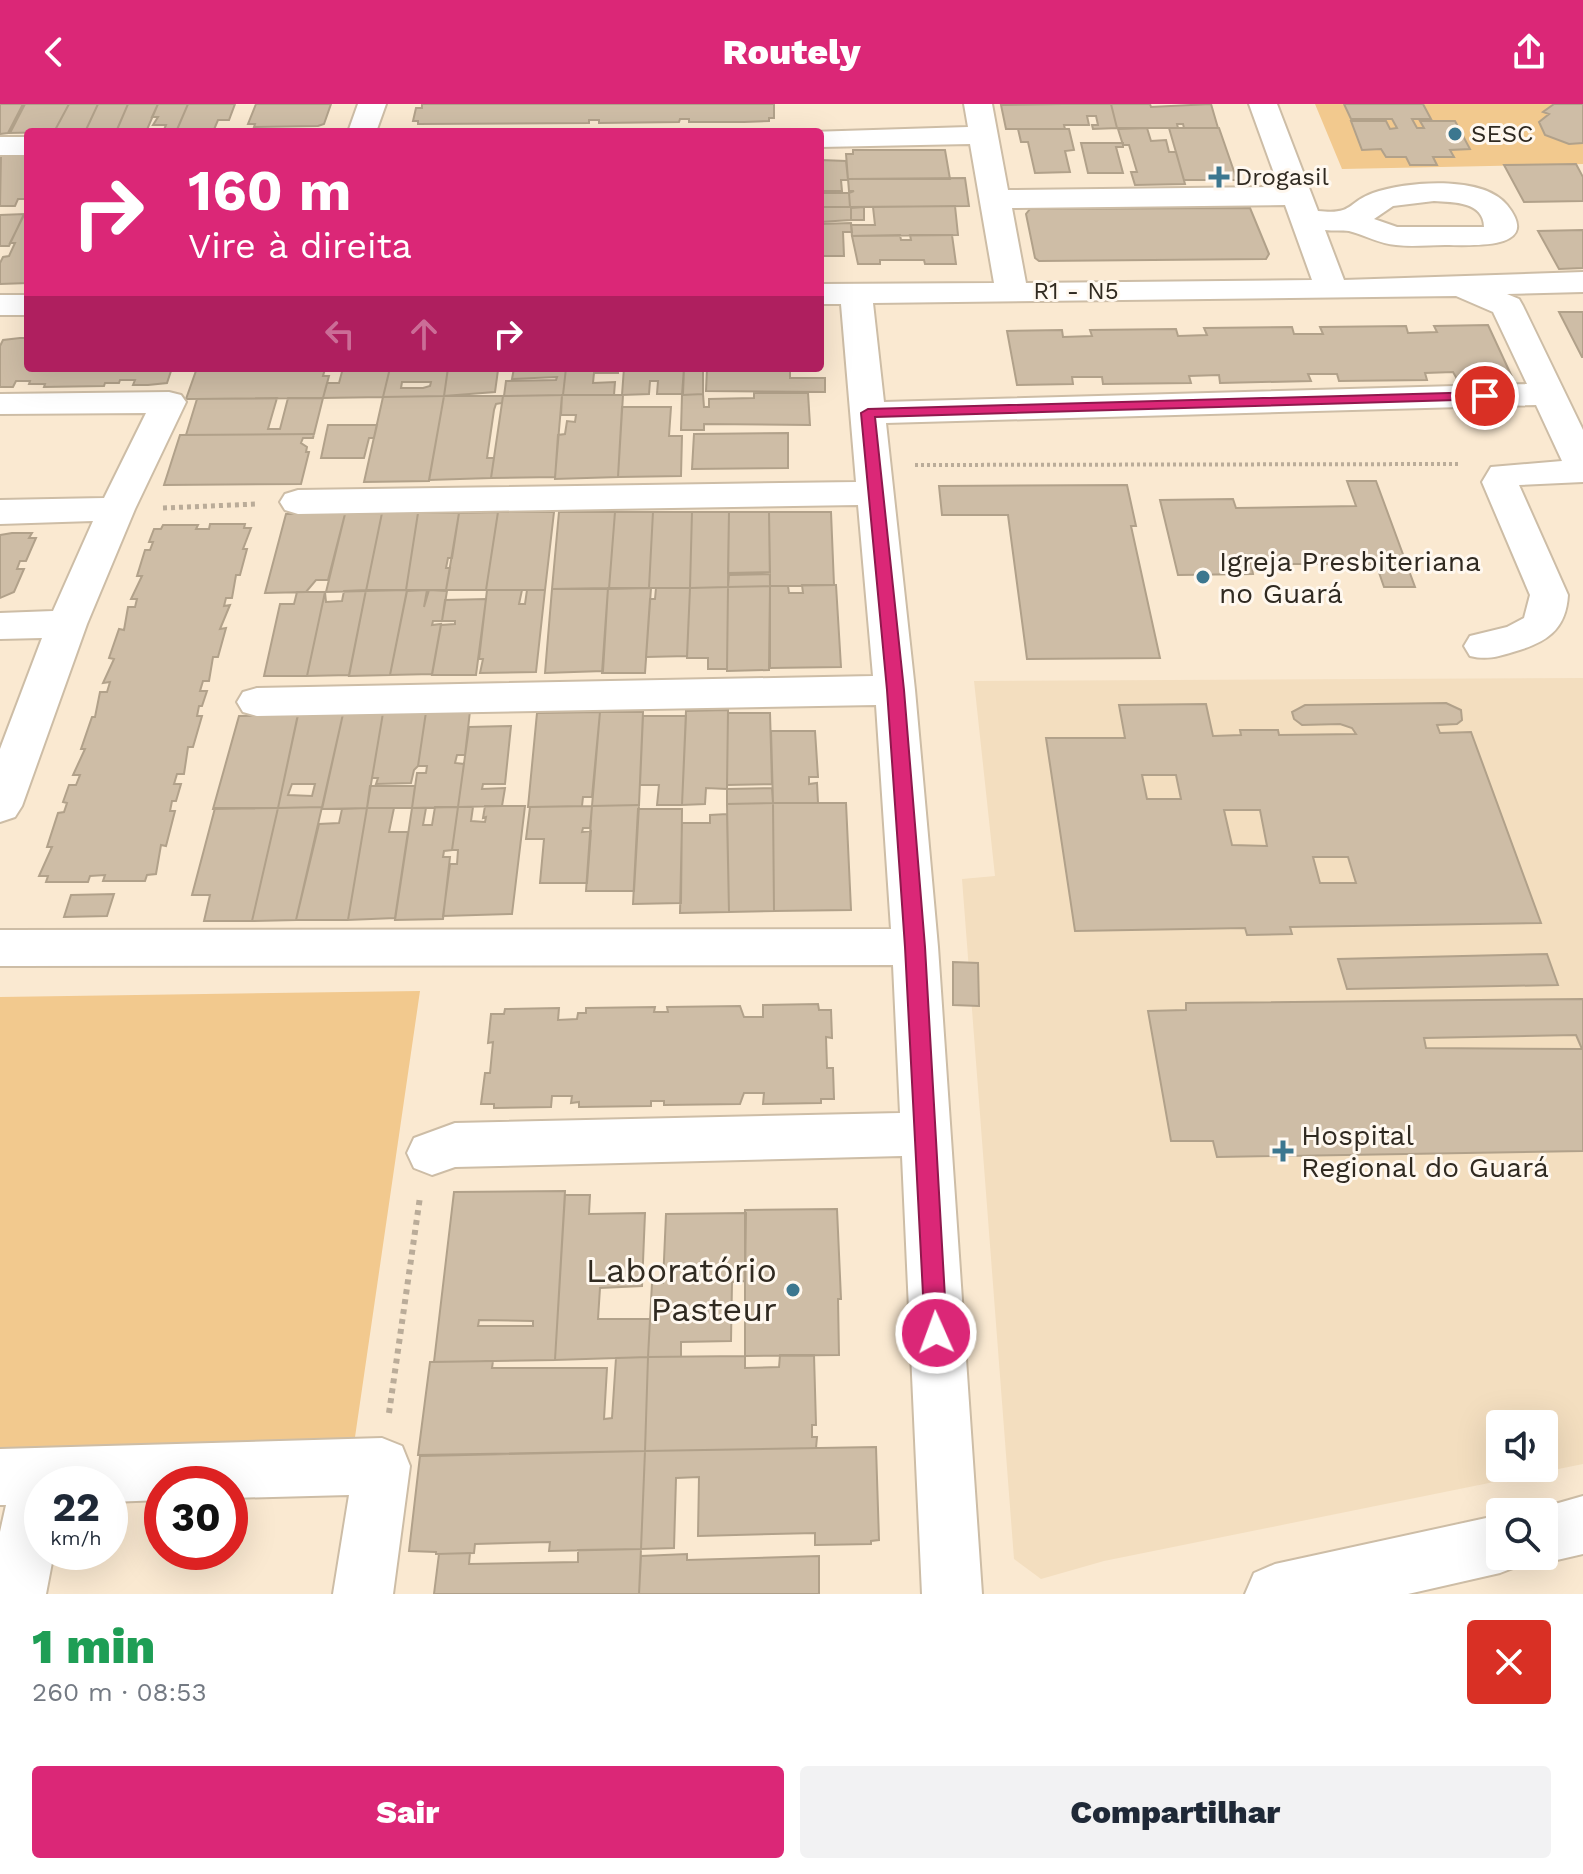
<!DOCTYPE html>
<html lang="pt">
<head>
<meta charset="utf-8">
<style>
	:root { --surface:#fff; --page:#f2f2f3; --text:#1f2937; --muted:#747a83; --accent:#db2777 }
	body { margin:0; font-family:"Work Sans",sans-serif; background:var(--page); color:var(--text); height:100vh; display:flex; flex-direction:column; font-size:30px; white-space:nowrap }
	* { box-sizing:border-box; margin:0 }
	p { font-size:26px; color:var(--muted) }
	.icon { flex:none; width:44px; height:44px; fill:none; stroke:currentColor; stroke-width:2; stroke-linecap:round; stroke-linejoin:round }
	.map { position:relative; height:1490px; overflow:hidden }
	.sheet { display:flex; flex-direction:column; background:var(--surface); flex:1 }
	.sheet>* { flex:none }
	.hud { position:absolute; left:24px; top:24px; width:800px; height:244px; border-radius:8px; box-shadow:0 8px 32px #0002; background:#db2777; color:#fff; overflow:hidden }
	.controls { position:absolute; left:1486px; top:1306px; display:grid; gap:16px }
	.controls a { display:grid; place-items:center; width:72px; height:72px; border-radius:8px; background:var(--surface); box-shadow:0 8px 32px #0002; font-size:40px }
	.speed { position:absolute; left:24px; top:1362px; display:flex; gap:16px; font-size:40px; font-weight:700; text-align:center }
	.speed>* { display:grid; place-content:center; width:104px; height:104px; border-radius:50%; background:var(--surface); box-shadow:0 8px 32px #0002; line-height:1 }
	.speed small { font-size:20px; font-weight:400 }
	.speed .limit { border:12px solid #d22; background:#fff; color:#111 }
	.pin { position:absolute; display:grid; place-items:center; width:68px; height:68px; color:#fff; margin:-34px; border:4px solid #fff; border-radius:50%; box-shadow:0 2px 8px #0007 }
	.me { position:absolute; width:88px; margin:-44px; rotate:358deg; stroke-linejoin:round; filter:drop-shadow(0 0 6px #0008) }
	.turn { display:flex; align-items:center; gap:28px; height:168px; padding:0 32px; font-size:36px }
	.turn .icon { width:104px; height:104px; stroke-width:2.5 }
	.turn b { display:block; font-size:56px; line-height:68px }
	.lanes { display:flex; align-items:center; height:76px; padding:0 32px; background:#0003; justify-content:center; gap:40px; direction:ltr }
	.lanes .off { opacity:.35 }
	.round { display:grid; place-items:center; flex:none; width:84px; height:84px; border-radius:8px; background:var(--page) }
	.overview { display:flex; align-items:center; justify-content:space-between; height:136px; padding:0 32px }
	h1 { font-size:48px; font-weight:800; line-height:60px; color:#1e9e55 }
	.action { display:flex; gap:16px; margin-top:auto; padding:16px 32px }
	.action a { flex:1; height:92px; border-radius:8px; background:var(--accent); color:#fff; font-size:32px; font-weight:800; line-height:92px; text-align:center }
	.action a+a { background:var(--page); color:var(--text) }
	header { display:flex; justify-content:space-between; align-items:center; height:104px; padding:0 32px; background:var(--accent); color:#fff; font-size:36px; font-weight:800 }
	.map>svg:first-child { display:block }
</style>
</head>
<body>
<header><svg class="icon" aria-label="back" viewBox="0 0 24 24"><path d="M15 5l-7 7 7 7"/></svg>Routely<svg class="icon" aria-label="share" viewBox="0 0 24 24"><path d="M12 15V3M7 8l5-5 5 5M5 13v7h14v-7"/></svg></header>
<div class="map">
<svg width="1583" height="1490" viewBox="0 0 1583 1490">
	<rect width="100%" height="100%" fill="#fae9d1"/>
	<!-- built -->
	<path fill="#f3debf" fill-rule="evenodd" d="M1583 574V1360L1104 1457 1041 1475 1014 1455 962 775 995 772 974 577ZM1500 1320H1544V1364H1500Z"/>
	<!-- green -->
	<path fill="#f2c98e" d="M1315 0H1583V60L1342 65Z
		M420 887 354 1340 0 1346V893Z"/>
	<!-- building -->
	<path fill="#cebda6" stroke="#b1a18a" stroke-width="2" fill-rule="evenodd" d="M0 0H23L8 29 0 30Z
		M25 0H69L54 28 10 29Z
		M69 0H98L85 28H54Z
		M98 0H128L116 28H85Z
		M128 0H158L146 28H116Z
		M158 0H188L176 28H163L166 21H153L158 13H152Z
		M188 0H235L229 16H218L213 28H176Z
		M256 0H331L324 20 318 22 254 23 255 20H248Z
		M422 0H774V14H769V17L744 18H689V15H680L679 18 599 19V16H589V19L418 20V17H413L416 4H422Z
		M1063 0H1111L1117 24 1093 25 1092 21H1098L1096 12H1087L1089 21H1064L1065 25H1006L1001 1Z
		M1111 0H1150L1151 3 1211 0 1218 24H1184L1183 20H1177L1178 24H1117Z
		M1344 0H1423L1431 15H1412L1417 24H1424L1420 17H1455L1470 45 1450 46 1454 53H1433L1437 61H1410L1406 53H1386L1381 45 1362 46 1351 17H1386L1390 25 1397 24 1392 15H1351Z
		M1554 0H1583V39L1569 40 1545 31 1539 18 1549 10 1543 8Z
		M1147 24 1151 37 1166 36 1169 48H1176L1185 80 1135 81 1131 68H1137L1129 41H1123L1118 25Z
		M1169 24H1219L1237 76H1184Z
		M1018 25H1069L1074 46 1065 47 1070 68 1035 69 1028 38H1021Z
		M1081 39H1123V43H1116L1123 69H1088Z
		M853 46H945L950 75H848L846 50H853Z
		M28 51V95H18L15 102H0L1 52Z
		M820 56 846 57 848 76H841L842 87H820Z
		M1576 60 1583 73V97L1524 98 1504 61Z
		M848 75 965 74 969 102 850 103 849 89 854 87H849Z
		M820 89H849L850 103H820Z
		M955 102 958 131 852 132 851 121H875L873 103Z
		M820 103H864L851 104V116L820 118Z
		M864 103V116H851V104Z
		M1250 104 1269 150 1266 155 1039 157 1035 154 1026 110 1030 105Z
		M24 110 9 142H0V111Z
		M24 111H28V179L0 180V159L3 153 9 152 15 139H10Z
		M851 119 852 128H843L844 152H820V120Z
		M1583 126V164L1559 165 1538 127Z
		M900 131 901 136H911L910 131H952L956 160H925L924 156H880V160H858L852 132Z
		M1559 208H1583V253H1582Z
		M1488 221 1513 275H1457L1453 268 1425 269 1427 276 1339 277 1337 270H1308L1311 277 1220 279 1219 271 1189 272 1191 279 1103 280 1102 273H1072L1073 280 1017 281 1007 227 1062 226 1063 233 1092 232 1090 226 1176 225 1178 232 1207 231 1204 224 1292 223 1294 230H1323L1320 223 1406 222 1408 229 1437 228 1434 222Z
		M20 234H28V264H172L167 279 148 281H133L135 276H120L119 279H105L104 282 44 283 45 280H29L30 277H16L13 283H0V242L3 236Z
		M197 264H331L325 265 323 272H329L323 294 186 295Z
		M343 264H390L383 293 323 294 327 279H339Z
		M390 264H448L444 292 383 293ZM402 278H431L430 282 423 284H401Z
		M448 264H507L498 266 495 288 444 292Z
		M514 264H566L563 291 504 292 506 277 556 276 557 273 512 275Z
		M566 264H618V269H594L593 279 615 278 614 291H563Z
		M624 264H684L683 290H657L658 277H650L649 290 622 291Z
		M684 264H703V290L682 291Z
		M707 264H790V274H825V288L706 287Z
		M754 289H808L810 321 704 320V326H681L682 291 703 290 704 303H709V295L754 294Z
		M562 291 555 373 491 374 503 292Z
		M562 291H623L618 373 555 375 558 331 565 330 567 317 575 318 576 311H561Z
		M444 292H503L502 299 496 300 494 306 487 354H494L491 374 429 376Z
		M444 292 429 377 364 378 383 293Z
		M277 294 268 325H280L288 294H323L314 330 186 331 197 295Z
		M622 303H671L669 332H682L681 372 618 373Z
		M328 321H377L374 334H369L364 354H321Z
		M788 329V364L692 365 694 330Z
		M314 330 313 334H303L301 339 307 343 306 348H309L301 380 164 381 180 331Z
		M1347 377H1376L1415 483H1384L1376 460H1251L1253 470 1178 471 1160 396 1233 395 1236 404 1356 402Z
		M1127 381 1136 422H1131L1160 554 1027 555 1008 411H942L939 382Z
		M498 408 486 486H446L459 409Z
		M498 408H554L545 486H486Z
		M559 408H615L609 485H552Z
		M615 408H653L649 484 609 485Z
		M653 408H692L690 484H649Z
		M692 408H729L728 483 690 484Z
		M729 408H769L770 468 728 469Z
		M769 408H831L834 481 770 482Z
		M382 409H418L406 486 366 487Z
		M382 409 366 487 326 488 345 410Z
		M418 409H459L452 454H448L446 464H450L446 486H406Z
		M286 410H345L328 476H316L306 488 265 489Z
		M210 420H245L244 424H251L243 445H247L240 471H236L232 494H226L224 502 230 501 220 525 226 524 218 553H213L209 577H203L200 587H207L202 602H199L197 612H202L193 643H188L184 670H177L174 680H181L176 697H172L170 707H175L166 742 161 741 156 770 147 771 145 777H103L105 771 90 772 88 778H46L48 772H39L52 743H47L58 709 64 708 67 699 63 698 69 681H76L80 671H73L85 645H81L92 613H95L100 588H107L110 578 103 579 114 555 109 554 119 525 124 526 128 503H135L137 495H131L142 472H137L145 446H150L153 438H149L154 425H161L163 421H198L196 425H209Z
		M12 429H32L29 434H36L26 457H20L17 465H24L14 488 0 494V431Z
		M770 470V482L728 483 729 471Z
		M802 481H836L841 563 770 564V482H788L789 489H803Z
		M770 482 769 566 727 567 728 483Z
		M728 483 727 565H708V554H687L690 484Z
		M608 484H651L645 569H602Z
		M608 484 603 567 545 569 552 485Z
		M656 484H690L687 552 646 553 650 495H655Z
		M366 486H407L390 571 349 572Z
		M366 486 349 571 307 572 325 488 326 498 342 497 344 487Z
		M427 486 424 503 429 486 447 487 442 517H433L432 521 441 520 432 570 390 571 407 487Z
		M487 486H522L519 500H525L527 486H545L536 568 480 569 483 555H479Z
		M297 488H325L307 572H264L280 500H294Z
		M486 495 476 571H432L441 521 455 520V517H442L445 496Z
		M1446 599 1461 606 1462 616 1457 620 1437 621 1440 629 1471 628 1541 819 1290 823 1292 830 1247 831 1245 824 1075 827 1046 634H1125L1119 601 1206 600 1213 632 1241 631 1240 626H1278L1279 631 1356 630 1352 624 1340 620 1302 621 1294 615 1292 608 1305 601ZM1142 671H1176L1181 695H1147ZM1224 706H1260L1267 742 1232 741ZM1313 753H1348L1356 779H1320Z
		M728 606 727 685 706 684 705 700 682 701 686 607Z
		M470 607 465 651H457L455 659 464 660 458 703 412 704 417 669H426L427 662H418L426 608Z
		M426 608 418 662 414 666 411 679 376 680 378 674H372L383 609Z
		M600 608H643L639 701 592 702Z
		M600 608 592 693H583L582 702 528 703 537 609Z
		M383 609 367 704 322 705 343 610Z
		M728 609H770L772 680 727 681Z
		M298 610H343L322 703 278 704ZM292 680H315L312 692 288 691Z
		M298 611 278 704 213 705 239 612Z
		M643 612H686L682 701H657L659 681H640Z
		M511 622 505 680H483L482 685 505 684 502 702 458 703 469 623Z
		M771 627H815L818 673H809V680L817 679 818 699H773Z
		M370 682H415L412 704H367Z
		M772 684 773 699 727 700V685Z
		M773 699 774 807 729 808 727 700Z
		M773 699H846L851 806 774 807Z
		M639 701 634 787H586L592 702Z
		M485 702H525L512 810 443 812 450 760H457L458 746H452L458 703H473L471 717 485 718 486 713 483 714Z
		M592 702 590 724H583L582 728 591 727 587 779H540L544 735H526L530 703Z
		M322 703 296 816 252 817 278 704Z
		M435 703H458L452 746 444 747 443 753H450L443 815 395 816 412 704H426L423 721H432Z
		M215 704H278L252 817H204L210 791H192Z
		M367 704 348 816H296L319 720 339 719 342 705Z
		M367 704H394L389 728H408L395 814 348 816Z
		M638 705H682L681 799 633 800Z
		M727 710 729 808 680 809 682 719H710V711Z
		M114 790 107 812 64 813 71 791Z
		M1547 850 1558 881 1347 885 1338 855Z
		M953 858 978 859 979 902 953 901Z
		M1583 895V1047L1217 1053 1213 1037H1171L1148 907 1186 906V899ZM1576 931 1582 945 1426 944 1424 934Z
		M818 900 819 906H831L832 934 826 933 827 964H833L834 995H821V999L763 1000 764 989H744L740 1000 664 1001V997H651V1002L579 1003V998L571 999 572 992H552L551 1003 494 1004V1000H481L485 969H490L493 938 488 939 491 910H504L505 905 559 904 558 916 577 915 578 909H586V904L655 903 654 908H668L667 903 740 902 744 913H763V901Z
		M565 1087 555 1256 434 1258 454 1088ZM479 1216 533 1217V1222H478Z
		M565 1091H590L589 1110 645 1109 642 1182 600 1184 598 1215H650L648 1253 555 1256Z
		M837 1105 841 1195H838L839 1251 745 1252V1106Z
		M746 1109 745 1177 732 1178 731 1237 681 1238V1253H648L652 1179H663L666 1110Z
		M780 1251H814L816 1321H812V1333H817L816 1344 645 1347 648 1253 745 1252V1264L779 1263Z
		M648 1253 645 1347 418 1351 430 1258 493 1257 492 1264H607L604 1315 612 1314 616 1254Z
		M876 1343 879 1436 871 1437V1440L815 1441V1429L698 1432 699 1373 676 1374 674 1444 641 1445 645 1347Z
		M645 1347 641 1445 549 1447 550 1438 475 1440 474 1449 436 1450V1448L409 1447 420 1352Z
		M641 1445 639 1490H434L439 1450 470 1449 469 1460 578 1458V1446Z
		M687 1450V1456L819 1452V1490H639L641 1452Z"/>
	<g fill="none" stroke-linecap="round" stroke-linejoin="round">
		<!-- minor casing -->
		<g stroke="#cdbda6" stroke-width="4">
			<path id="minor" d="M358 0H386L376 28H348Z
				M964 0H992L1008 86 1279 83 1249 0H1277L1318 107C1354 111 1346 99 1373 89 1407 77 1483 71 1507 101 1544 147 1470 141 1445 141 1429 141 1412 143 1396 141 1380 140 1365 131 1349 127 1342 126 1333 127 1325 126L1344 176 1583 168V188L1507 190 1519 195 1523 202 1583 326V378L1519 381 1568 491C1566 527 1545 539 1513 548 1497 553 1486 556 1470 552L1464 542 1470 532 1507 523 1524 514 1530 491 1482 378 1491 363 1562 357 1536 301 886 319 915 586 938 843 982 1490H922L902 1052 455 1063 432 1071 414 1064 407 1049 414 1034 455 1019 900 1009 893 861 0 862V826L891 825 876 601 257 612 243 608 237 598 243 588 257 584 873 572 858 401 298 410 285 406 280 398 285 390 298 386 856 378 841 200H820V180L994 179 970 40 820 43V28H810L968 23ZM1434 97C1454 98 1484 98 1484 123H1397L1374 115 1393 102ZM1285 101 1312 176 1026 179 1012 104ZM1456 192 1493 208 1527 280 884 298 873 199Z
				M0 33H28V51H0Z
				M0 191H28V211H0Z
				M169 288 181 291 186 298 135 405 87 520 22 702 15 713 0 718V645L42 534 0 535V509L53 507 93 417 0 420V396L104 394 146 309 0 310V290Z
				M382 1334 402 1342 410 1362 393 1490H333L349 1391 230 1394V1380H162V1396L110 1398V1380H42V1448H54L46 1490H0V1428L6 1401H0V1345Z
				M1583 1392V1450L1544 1459 1527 1452H1544V1408H1527Z
				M1500 1411V1452H1524L1521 1461 1500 1469 1408 1490H1245L1254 1469 1275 1460Z"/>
		</g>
		<!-- path-far2 -->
		<path stroke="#baac99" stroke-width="4" stroke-dasharray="3 3" stroke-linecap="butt" d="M915 361 1460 360"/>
		<!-- path-far1 -->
		<path stroke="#baac99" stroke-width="5" stroke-dasharray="4 4" stroke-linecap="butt" d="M163 404 257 400"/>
		<!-- path -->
		<path stroke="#baac99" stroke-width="6" stroke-dasharray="5 5" stroke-linecap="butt" d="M389 1309 420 1093"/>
		<!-- minor -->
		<use href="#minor" fill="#fff" fill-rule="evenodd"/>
	</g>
	<!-- route -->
	<path fill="#db2777" stroke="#8e194d" stroke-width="2" d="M1485 288 1492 292 1490 295 875 313 904 586 925 843 947 1229 944 1236 936 1239 928 1236 925 1229 905 843 887 586 861 309 868 305Z"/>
	<!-- markers -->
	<g fill="#3c778f" stroke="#fff8ef" stroke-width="3">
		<circle cx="1455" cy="30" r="8"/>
		<path d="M1215 61h8v8h8v8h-8v8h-8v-8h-8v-8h8z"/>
		<circle cx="1203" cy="473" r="8"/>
		<path d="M1279 1035h8v8h8v8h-8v8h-8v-8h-8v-8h8z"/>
		<circle cx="793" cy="1186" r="8"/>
	</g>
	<g text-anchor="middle" stroke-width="6" stroke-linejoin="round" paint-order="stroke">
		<!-- far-poi labels -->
		<g font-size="24" fill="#302a21" stroke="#fff8ef" text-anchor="start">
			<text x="1471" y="38">SESC</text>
			<text x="1235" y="81">Drogasil</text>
		</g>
		<!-- far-street labels -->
		<g font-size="24" fill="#302a21" stroke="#fff8ef">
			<text x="1076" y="195">R1 - N5</text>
		</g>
		<!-- poi labels -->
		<g font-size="28" fill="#302a21" stroke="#fff8ef" text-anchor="start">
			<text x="1219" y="467">Igreja Presbiteriana<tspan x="1219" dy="32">no Guará</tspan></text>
			<text x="1301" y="1041">Hospital<tspan x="1301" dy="32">Regional do Guará</tspan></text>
		</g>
		<!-- near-poi labels -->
		<g font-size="34" fill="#302a21" stroke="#fff8ef" text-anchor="end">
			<text x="777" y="1178">Laboratório<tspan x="777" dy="39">Pasteur</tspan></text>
		</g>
	</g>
</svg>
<div class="controls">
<a><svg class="icon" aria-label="sound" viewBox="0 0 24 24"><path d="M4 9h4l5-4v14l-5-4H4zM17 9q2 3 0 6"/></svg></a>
<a><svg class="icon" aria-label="search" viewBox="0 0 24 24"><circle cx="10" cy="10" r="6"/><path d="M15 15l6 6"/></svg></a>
</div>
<div class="speed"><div>22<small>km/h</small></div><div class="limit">30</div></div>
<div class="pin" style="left:1485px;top:292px;background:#d93025"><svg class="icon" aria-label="arrive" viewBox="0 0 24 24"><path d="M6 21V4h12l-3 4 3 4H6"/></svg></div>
<svg class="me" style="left:936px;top:1229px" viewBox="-20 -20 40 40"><circle r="17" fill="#db2777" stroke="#fff" stroke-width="3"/><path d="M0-11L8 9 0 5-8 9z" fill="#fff"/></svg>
<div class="hud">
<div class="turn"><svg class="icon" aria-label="right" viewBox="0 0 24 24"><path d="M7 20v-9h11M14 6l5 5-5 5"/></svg><div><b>160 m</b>Vire à direita</div></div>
<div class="lanes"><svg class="icon off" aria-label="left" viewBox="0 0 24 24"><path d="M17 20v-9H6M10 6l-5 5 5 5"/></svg><svg class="icon off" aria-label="ahead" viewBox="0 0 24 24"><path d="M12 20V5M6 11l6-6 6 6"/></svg><svg class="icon" aria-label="right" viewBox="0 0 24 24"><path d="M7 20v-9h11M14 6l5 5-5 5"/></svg></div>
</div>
</div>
<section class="sheet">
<div class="overview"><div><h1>1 min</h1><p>260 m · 08:53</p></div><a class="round" style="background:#d93025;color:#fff"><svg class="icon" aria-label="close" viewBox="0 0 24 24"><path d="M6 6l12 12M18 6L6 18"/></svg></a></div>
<div class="action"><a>Sair</a><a>Compartilhar</a></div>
</section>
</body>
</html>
